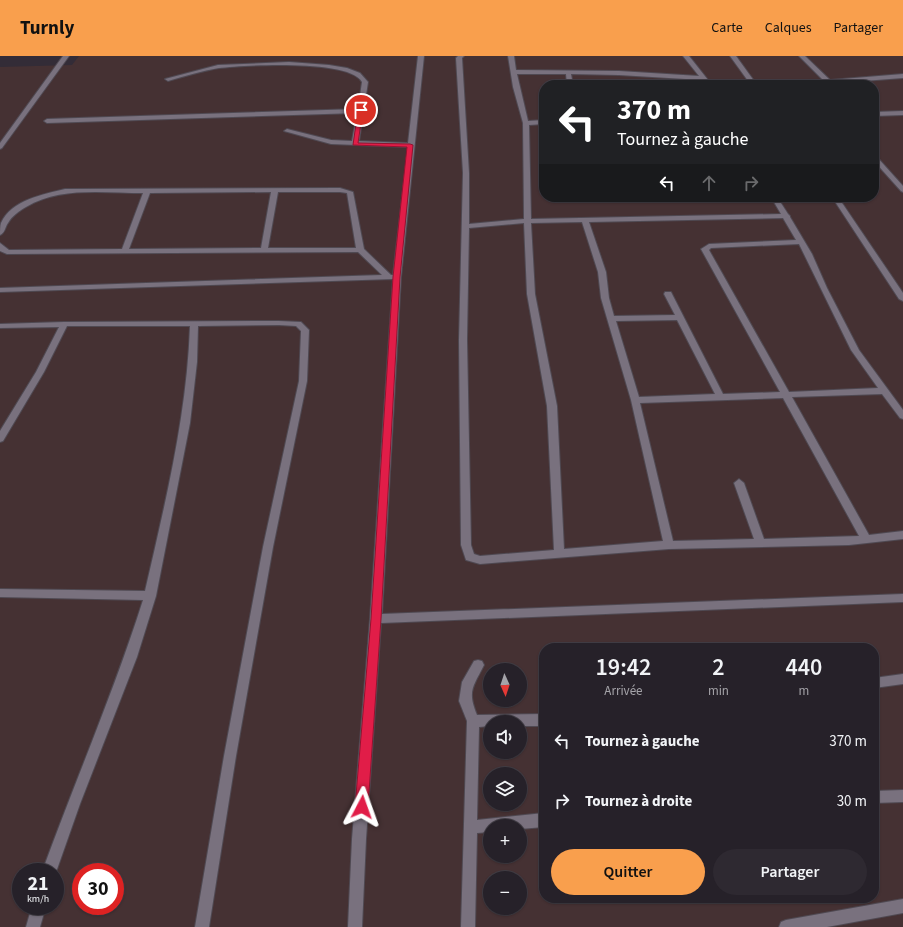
<!DOCTYPE html>
<html lang="fr">
<head>
<meta charset="utf-8">
<style>
	:root { --surface:#262129; --page:#2e2931; --text:#f1f3f6; --muted:#a4a3a8; --line:#423e46; --accent:#f99f4d }
	body { margin:0; font-family:"Source Sans 3",sans-serif; background:var(--page); color:var(--text); height:100vh; display:flex; flex-direction:column; font-size:15px; white-space:nowrap }
	* { box-sizing:border-box; margin:0 }
	p { font-size:13px; color:var(--muted) }
	.icon { flex:none; width:22px; height:22px; fill:none; stroke:currentColor; stroke-width:2; stroke-linecap:round; stroke-linejoin:round }
	.map { position:relative; flex:1; overflow:hidden }
	.drawer { position:absolute; left:539px; top:587px; width:340px; height:260px; display:flex; flex-direction:column; background:var(--surface); border-radius:16px; box-shadow:0 1px 3px #0004,0 0 0 1px var(--line) }
	.drawer>* { flex:none }
	.top-card { position:absolute; left:539px; top:24px; width:340px; height:122px; border-radius:16px; box-shadow:0 1px 3px #0004,0 0 0 1px var(--line); background:#202124; color:#fff; overflow:hidden }
	.needle { width:26px; rotate:177deg }
	.fabs { position:absolute; left:483px; top:607px; display:grid; gap:8px }
	.fabs a { display:grid; place-items:center; width:44px; height:44px; border-radius:50%; background:var(--surface); box-shadow:0 1px 3px #0004,0 0 0 1px var(--line); font-size:20px }
	.speed { position:absolute; left:12px; top:807px; display:flex; gap:8px; font-size:20px; font-weight:700; text-align:center }
	.speed>* { display:grid; place-content:center; width:52px; height:52px; border-radius:50%; background:var(--surface); box-shadow:0 1px 3px #0004,0 0 0 1px var(--line); line-height:1 }
	.speed small { font-size:10px; font-weight:400 }
	.speed .limit { border:6px solid #d22; background:#fff; color:#111 }
	.pin { position:absolute; display:grid; place-items:center; width:34px; height:34px; color:#fff; margin:-17px; border:2px solid #fff; border-radius:50%; box-shadow:0 1px 4px #0007 }
	.me { position:absolute; width:44px; margin:-22px; rotate:4deg; stroke-linejoin:round; filter:drop-shadow(0 0 3px #0008) }
	.turn { display:flex; align-items:center; gap:14px; height:84px; padding:0 12px; font-size:18px }
	.turn .icon { width:52px; height:52px; stroke-width:2.5 }
	.turn b { display:block; font-size:28px; line-height:34px }
	.lanes { display:flex; align-items:center; height:38px; padding:0 12px; background:#0003; justify-content:center; gap:20px; direction:ltr }
	.lanes .off { opacity:.35 }
	.eta { display:flex; justify-content:space-evenly; align-items:center; height:68px; text-align:center }
	.eta b { font-size:24px; font-weight:600; line-height:28px }
	.primary-button { display:flex; gap:8px; margin-top:auto; padding:8px 12px }
	.primary-button a { flex:1; height:46px; border-radius:24px; background:var(--accent); color:#111; font-size:16px; font-weight:600; line-height:46px; text-align:center }
	.primary-button a+a { background:var(--page); color:var(--text) }
	ul { padding:0; list-style:none }
	li { display:flex; align-items:center; gap:12px; height:60px; padding:0 12px }
	li div { flex:1 }
	li b { display:block; font-size:15px }
	li em { font-style:normal }
	header { display:flex; align-items:center; gap:24px; box-sizing:border-box; height:56px; padding:0 20px; background:var(--accent); color:#111 }
	header strong { font-size:19px }
	nav { display:flex; gap:22px; margin-inline-start:auto; font-size:14px }
	.map>svg:first-child { display:block }
</style>
</head>
<body>
<header>
<strong>Turnly</strong>
<nav><a>Carte</a><a>Calques</a><a>Partager</a></nav>
</header>
<div class="map">
<svg width="903" height="871" viewBox="0 0 903 871">
	<rect width="100%" height="100%" fill="#332c37"/>
	<!-- commercial -->
	<path fill="#453133" fill-rule="evenodd" d="M79 0H903V871H0V11L72 9ZM544 29H874V141H544ZM544 592H874V842H544ZM490 614H520V644H490ZM490 666H520V696H490ZM490 718H520V748H490ZM490 770H520V800H490ZM21 816H55V850H21ZM81 816H115V850H81ZM490 822H520V852H490Z"/>
	<g fill="none" stroke-linecap="round" stroke-linejoin="round">
		<!-- minor casing -->
		<g stroke="#4f4952" stroke-width="2">
			<path id="minor" d="M63 0H69L2 92 0 93V87Z
				M418 0H424L401 221 382 558 903 538V546L381 567 366 783 362 871H348L352 783 370 563 393 223 0 236V232L382 219 358 196 7 198 0 195V187L9 194 122 193 143 137C105 137 60 130 26 151 19 155 12 160 8 167 5 171 5 177 0 179 0 175 0 170 1 167 11 144 44 138 65 133L340 132 353 136 364 193 391 219H393L408 91 331 88 284 75 287 73 331 84 352 85 357 57 47 67 44 65 47 63 358 53 362 26C350 3 244 9 219 12 202 15 185 20 168 25L165 23 218 9 289 6 329 9 347 12 360 17 368 26 359 85 408 87ZM271 136 261 192 129 193 150 137ZM278 136H340L347 137 356 192H268Z
				M458 0H464L462 2 469 117V168L524 163 523 67 513 31 508 0H514L516 14 619 15 699 20 683 0H689L712 29H706L702 24 619 19 571 18 573 29H567L566 18H517L528 65 544 64V68L529 69 531 163 781 158 771 141H777L788 158 790 160V161L812 198 827 232 859 294 903 354V363L900 362 882 338 792 341 869 479 903 475V483L849 489 669 493 480 508 466 504 461 489 459 284 463 117 456 2ZM783 162 796 184 709 188 701 193 780 336 723 338 671 236H665L664 238 675 259 614 260 609 242 606 216 589 166ZM582 166 598 216 601 242 631 344 663 485 564 493 557 350 535 238 531 167ZM524 167 527 238 547 350 554 494 480 500 474 498 471 489 467 284 469 172ZM799 188 851 294 878 332 789 336 709 194 711 192ZM677 264 715 338 639 341 616 265ZM783 342 859 480 764 483 744 427 739 423 734 427 754 483 673 485 640 347Z
				M730 0H736L757 29H751Z
				M799 0H805L830 24 903 18V22L810 29H786L789 27 824 25Z
				M903 55V59L874 60V56Z
				M874 99 876 100 903 130V136L901 135 874 105Z
				M832 141H838L903 237V245L899 243Z
				M279 265 301 266 309 274 307 325 273 491 236 700 209 871H195L224 700 263 491 299 325 301 275 296 270 279 269 198 270 197 306 190 367 156 540 137 601 80 748 55 819V816H42C75 725 114 636 143 544L0 541V533L145 535C165 448 187 359 190 270H67L44 316 3 385 0 386V375L36 316 59 271 0 272V268L64 266Z
				M478 604 482 605 484 609C473 631 467 635 477 659L544 658V670H520V666H490V670L479 671 477 764 544 757V771L520 773V770H490V776L477 777 475 871H461L467 665 459 645 462 626 474 605Z
				M903 618V628L874 632V622Z
				M903 734V746L874 747V735Z
				M903 843V857L827 871H779L781 866 786 864Z
				M32 850H46L40 871H26Z"/>
		</g>
		<!-- minor -->
		<use href="#minor" fill="#79717e" fill-rule="evenodd"/>
	</g>
	<!-- route -->
	<path fill="#e11d48" stroke="#92132f" d="M361 53 363 54 358 87 410 88 413 89 400 221 381 563 368 751 366 755 362 757 357 755 355 751 371 563 393 221 407 91 353 89 358 54Z"/>
</svg>
<div class="fabs">
<a><svg class="needle" viewBox="-14 -14 28 28"><path d="M0-13l5 13h-10z" fill="#e53935"/><path d="M0 13l5-13h-10z" fill="#a4a3a8"/></svg></a>
<a><svg class="icon" aria-label="sound" viewBox="0 0 24 24"><path d="M4 9h4l5-4v14l-5-4H4zM17 9q2 3 0 6"/></svg></a>
<a><svg class="icon" aria-label="layers" viewBox="0 0 24 24"><path d="M12 4l9 5-9 5-9-5zM3 14l9 5 9-5"/></svg></a>
<a>+</a>
<a>−</a>
</div>
<div class="speed"><div>21<small>km/h</small></div><div class="limit">30</div></div>
<div class="pin" style="left:361px;top:54px;background:#d93025"><svg class="icon" aria-label="arrive" viewBox="0 0 24 24"><path d="M6 21V4h12l-3 4 3 4H6"/></svg></div>
<svg class="me" style="left:362px;top:751px" viewBox="-20 -20 40 40"><path d="M0-17L14 15 0 8-14 15z" fill="#e11d48" stroke="#fff" stroke-width="4"/></svg>
<div class="top-card">
<div class="turn"><svg class="icon" aria-label="left" viewBox="0 0 24 24"><path d="M17 20v-9H6M10 6l-5 5 5 5"/></svg><div><b>370 m</b>Tournez à gauche</div></div>
<div class="lanes"><svg class="icon" aria-label="left" viewBox="0 0 24 24"><path d="M17 20v-9H6M10 6l-5 5 5 5"/></svg><svg class="icon off" aria-label="ahead" viewBox="0 0 24 24"><path d="M12 20V5M6 11l6-6 6 6"/></svg><svg class="icon off" aria-label="right" viewBox="0 0 24 24"><path d="M7 20v-9h11M14 6l5 5-5 5"/></svg></div>
</div>
<section class="drawer">
<div class="eta">
<div><b>19:42</b><p>Arrivée</p></div>
<div><b>2</b><p>min</p></div>
<div><b>440</b><p>m</p></div>
</div>
<ul>
<li><svg class="icon" aria-label="left" viewBox="0 0 24 24"><path d="M17 20v-9H6M10 6l-5 5 5 5"/></svg><div><b>Tournez à gauche</b></div><em>370 m</em></li>
<li><svg class="icon" aria-label="right" viewBox="0 0 24 24"><path d="M7 20v-9h11M14 6l5 5-5 5"/></svg><div><b>Tournez à droite</b></div><em>30 m</em></li>
</ul>
<div class="primary-button"><a>Quitter</a><a>Partager</a></div>
</section>
</div>
</body>
</html>
